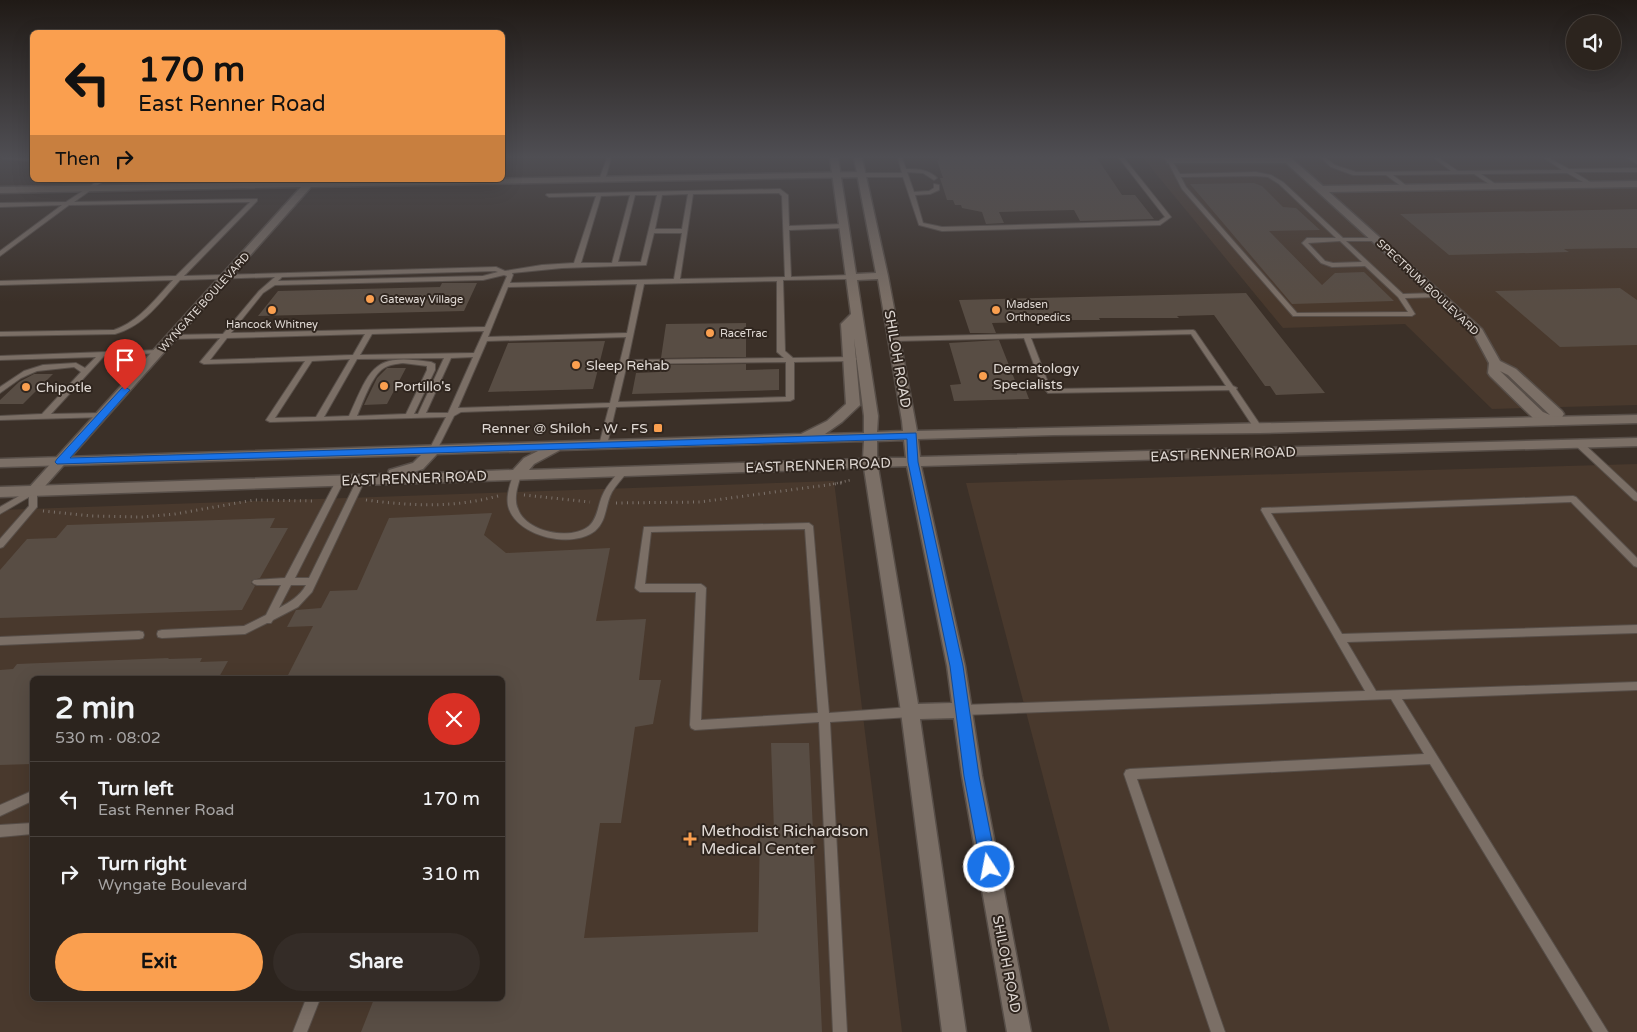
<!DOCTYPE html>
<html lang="en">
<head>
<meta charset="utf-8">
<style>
	:root { --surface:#2c241e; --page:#342c27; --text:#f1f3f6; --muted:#a6a4a4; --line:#48413c; --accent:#fa9f4f }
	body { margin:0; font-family:"Varela Round",sans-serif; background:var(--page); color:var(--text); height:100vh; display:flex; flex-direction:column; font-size:19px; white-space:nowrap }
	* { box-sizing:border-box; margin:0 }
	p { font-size:16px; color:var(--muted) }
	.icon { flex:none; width:28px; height:28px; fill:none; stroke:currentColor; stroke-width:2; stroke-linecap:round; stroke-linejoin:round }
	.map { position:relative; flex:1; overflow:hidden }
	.details { position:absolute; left:30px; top:676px; width:475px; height:325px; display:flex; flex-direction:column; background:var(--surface); border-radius:8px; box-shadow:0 5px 20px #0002,0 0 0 1px var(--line) }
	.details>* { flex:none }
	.banner { position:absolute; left:30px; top:30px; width:475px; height:152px; border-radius:8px; box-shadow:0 5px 20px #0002,0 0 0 1px var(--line); background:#fa9f4f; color:#111; overflow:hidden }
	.controls { position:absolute; left:1566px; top:15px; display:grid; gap:10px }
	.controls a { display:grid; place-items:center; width:55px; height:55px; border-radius:50%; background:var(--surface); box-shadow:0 5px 20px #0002,0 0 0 1px var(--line); font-size:25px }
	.pin { position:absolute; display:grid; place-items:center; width:42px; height:42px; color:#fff; margin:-51px -21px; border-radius:50% 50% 50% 0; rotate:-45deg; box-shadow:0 0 5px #0007 }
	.pin .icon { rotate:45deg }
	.me { position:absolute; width:55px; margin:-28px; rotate:349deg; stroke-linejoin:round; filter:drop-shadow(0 0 4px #0008) }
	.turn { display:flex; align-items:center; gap:18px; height:105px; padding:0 25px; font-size:22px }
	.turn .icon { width:65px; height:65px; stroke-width:2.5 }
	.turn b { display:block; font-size:35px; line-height:42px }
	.then { display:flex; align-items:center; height:48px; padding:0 25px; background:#0003; gap:10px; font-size:19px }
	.round { display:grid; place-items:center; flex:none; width:52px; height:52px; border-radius:26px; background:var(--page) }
	.headline { display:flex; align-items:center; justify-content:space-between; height:85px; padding:0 25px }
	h1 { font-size:30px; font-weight:700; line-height:38px }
	.primary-button { display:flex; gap:10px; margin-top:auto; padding:10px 25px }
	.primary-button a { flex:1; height:58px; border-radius:30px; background:var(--accent); color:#111; font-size:20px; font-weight:700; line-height:58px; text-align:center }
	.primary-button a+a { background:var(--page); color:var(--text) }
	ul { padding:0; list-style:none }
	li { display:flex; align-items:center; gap:15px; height:75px; padding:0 25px; border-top:1px solid var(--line) }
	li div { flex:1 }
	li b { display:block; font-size:19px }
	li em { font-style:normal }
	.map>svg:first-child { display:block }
</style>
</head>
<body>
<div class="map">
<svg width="1637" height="1032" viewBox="0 0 1637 1032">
	<rect width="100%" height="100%" fill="#3b3028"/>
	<!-- built -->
	<path fill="#49392d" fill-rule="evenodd" d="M1143 158H1637V405L1492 409 1405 324 1283 328Z
		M1637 464V1032H1110L966 483Z
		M834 481 902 1032H0V510ZM32 679H502V999H32Z"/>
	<!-- building -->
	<path fill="#584d44" d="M939 158H1097L1122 195H1135L1154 219 1080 221 1074 210 999 212 1004 223 986 224 982 212 962 208 961 205H955L953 200H947L940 178H943L937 160H939Z
		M1254 183 1262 186 1283 207 1296 208 1320 230 1269 231 1322 285 1335 273 1364 272 1394 301 1292 304 1190 184Z
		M1637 209V248L1564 249 1569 252 1449 255 1400 214Z
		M442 283H477L464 311 258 316 278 291 440 287Z
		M1620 288 1637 300V345L1560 347 1495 291Z
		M1246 293 1325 393 1276 395 1270 386H1265L1214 315 1177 316 1179 318H1099L1100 320H1025V322L992 323 996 333H970L959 300Z
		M746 323V357L661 358 666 324Z
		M999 340 1016 383H1023L1029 399 954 401 950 385 961 384 949 343Z
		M605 341 593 389 488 392 508 343Z
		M746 364V370L779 369V390L632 394 636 373 659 372 660 365Z
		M387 368H406L387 404 364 405 377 378Z
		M34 374H53L23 404H0V400L19 382Z
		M492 513 484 535 506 553 610 548 596 621 646 619 639 680H661L653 724 635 727 621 823H600L584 938 758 932 760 831H774L771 743H809L822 1032H361L374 999H502V679H286L313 626 287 627 296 610 321 608 330 591 357 590 389 518Z
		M275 518 270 528H288L260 578 251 581V583L255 586 242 610 0 618V570L27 539 56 538 67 525Z
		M169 658 168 659 202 658 200 662 228 661 218 679H32V764L0 765V670L13 669 17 664Z"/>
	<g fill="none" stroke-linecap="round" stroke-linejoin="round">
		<!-- service casing -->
		<g stroke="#574e48" stroke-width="2">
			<path id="service" d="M2 158H32V161L4 159Z
				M607 158H611L605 180 602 182 599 180Z
				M898 158H902L906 169C918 169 928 169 937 178L934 180 923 173 907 172 914 192 929 191 934 188V184L939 185V190L930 194 915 195 923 223 942 227 1159 221 1165 217 1119 158H1124L1171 217 1160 225 942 231 919 225 903 177H862L859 175 862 173H902Z
				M1163 158C1173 158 1175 166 1180 174L1256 172 1271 175 1283 182 1343 238H1378V240L1376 241H1346L1403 294 1439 293 1442 295 1439 297 1405 298 1415 314 1412 316H1293L1182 189 1168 162ZM1256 176 1268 177 1279 184 1336 238H1307L1302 243 1321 263 1332 267 1365 266 1398 297 1408 312 1297 313 1186 187 1181 177ZM1340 241 1362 262 1333 263 1325 261 1308 243Z
				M1321 158H1326L1335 165 1356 172 1451 171 1434 158H1439L1458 171 1562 170 1544 158H1549L1569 169 1637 168V172H1574L1592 183 1593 184 1590 186 1567 173 1481 174 1497 185 1498 186 1495 188 1474 174 1393 175 1408 187 1409 188 1406 190 1386 175H1353L1331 167Z
				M1627 158H1633L1637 160V164Z
				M99 180H105L74 202 257 199V201L184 276 496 267 505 271 542 265 574 263 596 196 549 197 546 195 547 194 780 189 788 195 789 226 844 224 847 226 844 228 789 230 791 277 851 275 854 277 851 279 783 280 785 351 793 358 853 357 857 359 853 361 794 362V399L790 401 616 407 607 445 603 447 599 445 609 407 461 412 454 416 437 450 433 453 429 450 446 417 270 422 266 420 305 361 204 364 200 362 220 338 173 339 170 337 173 335 223 334 259 291 275 277 180 280C161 301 144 326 115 334L0 336V332L114 330C140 321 155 299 173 280L0 285V281L176 276 250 202 69 205 0 256V251L62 205 0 207V203L66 202ZM779 193 782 196 785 277 680 279 693 194ZM688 194 682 229H655L662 195ZM630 195 612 263H581L601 196ZM635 195H657L641 262H618ZM654 233H682L674 279 510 283 513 275 512 273 562 268 646 265ZM495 271 498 272 483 276 278 281 282 277ZM504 275 507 276 485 327 231 333 263 293 275 285 483 280ZM777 281V352L784 358 628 360 644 284ZM637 284 627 333 488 337 508 287ZM484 331 474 353 360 355 372 334ZM365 334 353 355 210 360 227 338ZM626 337 610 403 458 408 487 341ZM473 357 448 413H426L451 358ZM444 358 418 414H414L435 370V364L431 362C373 353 371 367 349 416L324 417 357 359ZM350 359 316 417 275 418 312 361ZM786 362V397L618 402 627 364ZM403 363 427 366V370L406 414 357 416C363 402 372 375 384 368 390 364 397 364 403 363Z
				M1193 330 1195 331 1233 386 1237 388 1236 389 1263 429 1262 431H1256L1229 390 1048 393 1042 386 1024 338 895 341 892 339 895 337ZM1191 334 1226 386 1053 389 1049 385 1031 338Z
				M159 350 161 351V353L104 356 51 414 103 413H106L107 415 106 417 0 420V416L42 414 81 372 74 367 37 371 21 378 0 393V387L24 371 43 365 76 363 85 368 96 357 0 360V356Z
				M1576 442H1582L1637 493V501L1634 500 1576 446 1575 444Z
				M624 468 628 471C623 478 616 485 612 492 605 505 607 521 595 531 572 549 519 537 509 509 505 498 510 485 513 475L517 472 520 473 521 475C518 485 513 499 518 509 526 532 571 541 589 526 598 518 598 504 603 494 607 485 615 477 621 469Z
				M361 477 365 480 312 592 298 607 273 620 271 623H267L245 634 162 638 158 637 157 634 158 631 162 630 244 626 266 615 281 585H257L254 584 252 582 254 580 285 578 336 481 340 478 343 479 344 481 295 578H309L357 480ZM291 585H306C300 596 290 602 279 608Z
				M33 488 37 491V507L3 547 0 548V539L29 506V497L0 514V507Z
				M1573 496 1576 497 1637 558V567L1634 566 1571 502 1271 513 1342 634 1637 625V633L1347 642 1376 691 1637 682V690L1402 699 1608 1032H1593L1430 764 1137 779 1225 1032H1211L1124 774 1126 770 1130 769 1424 754 1391 699 963 715 959 713 958 710 959 707 963 705 1365 691 1261 510 1262 508Z
				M809 523 813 526 829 713 910 707 914 709 915 712 914 715 910 717 830 722 847 1032H833L819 722 695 730 691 728 690 725 696 592H640L637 590 635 588 644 527ZM805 529 818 713 701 720 706 588 704 586 701 584H645L651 532Z
				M139 631 143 632 144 635 143 638 139 639 0 645V637Z
				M32 791V801L0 816V805Z
				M32 823V834L0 837V825Z
				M306 999H320L307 1032H293Z"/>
		</g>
		<!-- minor casing -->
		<g stroke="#574e48" stroke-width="3">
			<path id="minor" d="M1170 158H1291L1323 186 1637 181V187L1329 192 1482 329 1500 361 1516 369 1562 411 1564 414 1558 424 1553 425 1533 418 1490 376 1488 373 1489 363 1473 333 1286 163H1167V159ZM1500 371 1508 375 1550 415 1543 412Z
				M862 172 865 173V177L311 187 38 494H28L26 491 301 187 0 193V187L306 182 308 180H316V182Z"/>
		</g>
		<!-- secondary casing -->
		<g stroke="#574e48" stroke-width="3">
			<path id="secondary" d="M830 158H838L856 274 876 273 854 158H862L888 276 917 431 1637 415V423L1259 433 1054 435 918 439 920 457 1637 438V446L921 466 965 666 982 776 1031 1032H1007L962 776 954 718 920 719 966 1032H942L901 712 864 468 0 497V487L388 474 389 470 413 463 421 455 0 467V459L801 434 827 421 846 404 841 324 851 314ZM878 279 902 421 903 431 877 432 878 416 857 280ZM854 338 864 416V433L825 434 842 422 860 405ZM904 440 906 458H877V441ZM864 441 863 459 529 470 534 464 560 450ZM538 451 524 458 513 470 408 474 423 469 437 454ZM907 466 947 666 952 703 918 704 878 467Z"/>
		</g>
		<!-- path-far1 -->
		<path stroke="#7b716a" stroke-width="2.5" stroke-dasharray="1 3" stroke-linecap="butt" d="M833 484 851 480"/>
		<!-- path -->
		<path stroke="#7b716a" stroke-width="3" stroke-dasharray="1 4.5" stroke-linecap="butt" d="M524 495 590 502
			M366 500C411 506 454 508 498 496
			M616 503 700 502 842 483
			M43 511 92 516 142 517 175 514 254 500 315 501"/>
		<!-- service -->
		<use href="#service" fill="#7b6f66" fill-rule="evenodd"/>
		<!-- minor -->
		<use href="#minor" fill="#7b6f66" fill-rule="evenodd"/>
		<!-- secondary -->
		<use href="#secondary" fill="#7b6f66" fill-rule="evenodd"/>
	</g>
	<!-- sky -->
	<linearGradient id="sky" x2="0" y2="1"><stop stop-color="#201a16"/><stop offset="0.52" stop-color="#4f4e53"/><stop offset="1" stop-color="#4f4e53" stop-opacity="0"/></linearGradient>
	<rect width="1637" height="302" fill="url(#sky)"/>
	<!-- route -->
	<path fill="#1a73e8" stroke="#114b97" d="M125 387 130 390 128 392 70 458 916 433 918 462 963 666 979 776 997 867 994 873 989 875 983 873 981 867 964 776 950 666 908 462 907 439 57 464 55 462 57 459 122 388Z"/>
	<!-- markers -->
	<g fill="#fa9f4f" stroke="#30261f" stroke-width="2">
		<circle cx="370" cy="299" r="5"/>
		<circle cx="272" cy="310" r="5"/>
		<circle cx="996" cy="310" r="5"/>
		<circle cx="710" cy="333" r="5"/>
		<circle cx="576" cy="365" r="5"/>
		<circle cx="983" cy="376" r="5"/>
		<circle cx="384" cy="386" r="5"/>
		<circle cx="26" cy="387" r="5"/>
		<rect x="653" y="423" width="10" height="10" rx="2.5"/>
		<path d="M687.5 831.5h5v5h5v5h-5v5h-5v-5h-5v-5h5z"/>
	</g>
	<g text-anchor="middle" stroke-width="4" stroke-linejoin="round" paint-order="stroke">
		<!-- far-street labels -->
		<g font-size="11" fill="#e0d9d4" stroke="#30261f">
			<text transform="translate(1428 287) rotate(43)" y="4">SPECTRUM BOULEVARD</text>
			<text transform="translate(204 302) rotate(-48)" y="4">WYNGATE BOULEVARD</text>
		</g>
		<!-- far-poi labels -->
		<g font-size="11" fill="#e0d9d4" stroke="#30261f" text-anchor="start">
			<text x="380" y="303">Gateway Village</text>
			<text x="1006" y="308">Madsen<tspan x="1006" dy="13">Orthopedics</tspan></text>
			<text x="272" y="328" text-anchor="middle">Hancock Whitney</text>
			<text x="720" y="337">RaceTrac</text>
		</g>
		<!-- street labels -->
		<g font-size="14" fill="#e0d9d4" stroke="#30261f">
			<text transform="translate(898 359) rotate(80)" y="5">SHILOH ROAD</text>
			<text transform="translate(1223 454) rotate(-2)" y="5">EAST RENNER ROAD</text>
			<text transform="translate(818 465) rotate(-2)" y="5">EAST RENNER ROAD</text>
			<text transform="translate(414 478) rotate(-2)" y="5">EAST RENNER ROAD</text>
			<text transform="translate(1007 964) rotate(79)" y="5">SHILOH ROAD</text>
		</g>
		<!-- poi labels -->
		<g font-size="14" fill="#e0d9d4" stroke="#30261f" text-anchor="start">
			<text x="586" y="370">Sleep Rehab</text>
			<text x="993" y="373">Dermatology<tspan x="993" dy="16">Specialists</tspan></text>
			<text x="394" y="391">Portillo's</text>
			<text x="36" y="392">Chipotle</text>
			<text x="648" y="433" text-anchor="end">Renner @ Shiloh - W - FS</text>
		</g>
		<!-- near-poi labels -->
		<g font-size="16" fill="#e0d9d4" stroke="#30261f" text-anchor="start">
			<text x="701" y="836">Methodist Richardson<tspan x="701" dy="18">Medical Center</tspan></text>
		</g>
	</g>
</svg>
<div class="controls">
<a><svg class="icon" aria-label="sound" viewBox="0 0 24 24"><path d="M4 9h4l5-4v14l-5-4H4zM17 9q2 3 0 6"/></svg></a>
</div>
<div class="pin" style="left:125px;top:390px;background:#d93025"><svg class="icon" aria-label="arrive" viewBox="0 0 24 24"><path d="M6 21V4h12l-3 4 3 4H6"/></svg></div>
<svg class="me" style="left:989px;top:867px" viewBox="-20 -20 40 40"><circle r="17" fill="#1a73e8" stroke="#fff" stroke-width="3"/><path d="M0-11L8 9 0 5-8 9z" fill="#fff"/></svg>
<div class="banner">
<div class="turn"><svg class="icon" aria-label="left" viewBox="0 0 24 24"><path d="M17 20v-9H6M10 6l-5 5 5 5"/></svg><div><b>170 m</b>East Renner Road</div></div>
<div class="then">Then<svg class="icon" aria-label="right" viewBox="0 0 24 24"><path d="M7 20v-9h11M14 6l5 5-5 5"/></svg></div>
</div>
<section class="details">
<div class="headline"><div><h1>2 min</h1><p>530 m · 08:02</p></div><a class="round" style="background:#d93025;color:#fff"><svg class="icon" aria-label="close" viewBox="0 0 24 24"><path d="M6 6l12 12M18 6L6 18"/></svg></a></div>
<ul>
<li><svg class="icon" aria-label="left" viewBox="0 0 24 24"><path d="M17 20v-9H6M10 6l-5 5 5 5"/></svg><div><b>Turn left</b><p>East Renner Road</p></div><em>170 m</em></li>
<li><svg class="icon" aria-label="right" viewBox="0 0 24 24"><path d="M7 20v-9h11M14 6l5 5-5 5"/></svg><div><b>Turn right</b><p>Wyngate Boulevard</p></div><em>310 m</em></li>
</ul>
<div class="primary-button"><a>Exit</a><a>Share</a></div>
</section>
</div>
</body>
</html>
